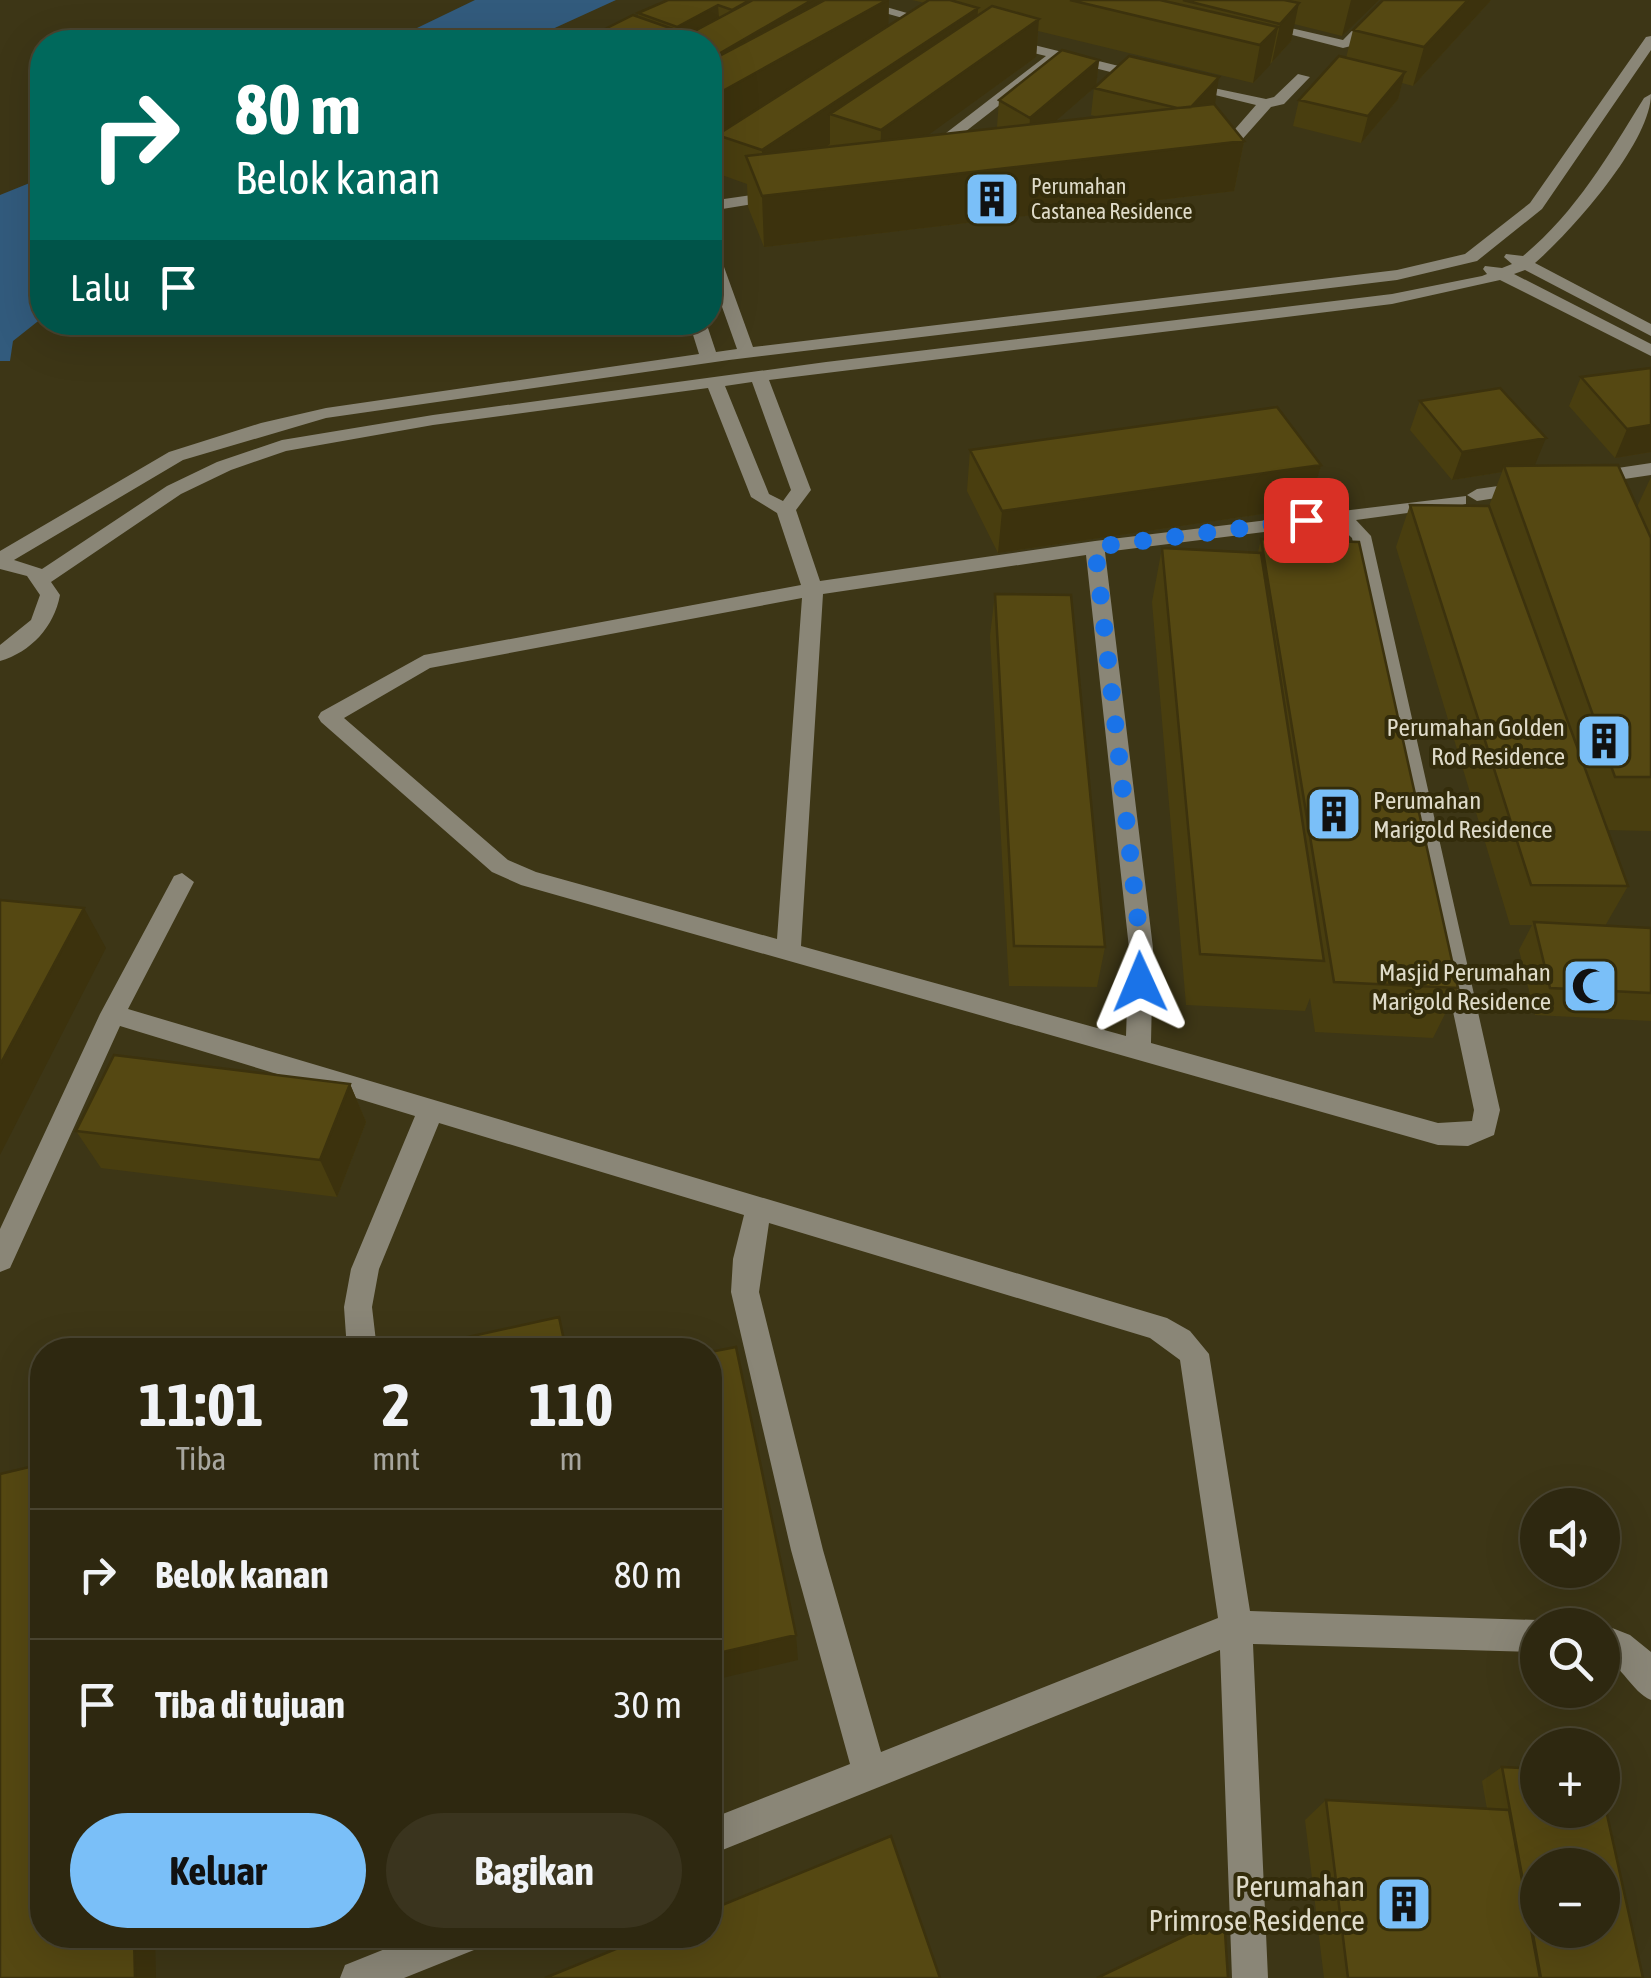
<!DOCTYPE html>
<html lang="id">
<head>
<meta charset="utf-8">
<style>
	:root { --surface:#2e2810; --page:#3a341e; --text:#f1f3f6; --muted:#a7a69f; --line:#494430; --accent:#7abff8 }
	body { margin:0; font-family:"Asap Condensed",sans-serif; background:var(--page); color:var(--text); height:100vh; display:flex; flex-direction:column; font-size:38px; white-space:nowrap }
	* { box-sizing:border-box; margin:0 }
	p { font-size:32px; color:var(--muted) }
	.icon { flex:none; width:55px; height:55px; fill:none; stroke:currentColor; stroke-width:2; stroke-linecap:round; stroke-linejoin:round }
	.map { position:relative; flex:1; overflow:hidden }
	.side { position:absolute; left:30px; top:1338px; width:692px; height:610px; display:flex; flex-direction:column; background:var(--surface); border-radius:40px; box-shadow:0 10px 40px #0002,0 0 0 2px var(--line) }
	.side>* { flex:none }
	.top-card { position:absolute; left:30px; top:30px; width:692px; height:305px; border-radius:40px; box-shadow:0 10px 40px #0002,0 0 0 2px var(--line); background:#00695c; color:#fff; overflow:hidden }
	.buttons { position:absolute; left:1520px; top:1488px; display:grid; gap:20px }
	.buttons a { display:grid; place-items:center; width:100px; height:100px; border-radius:50%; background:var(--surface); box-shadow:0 10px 40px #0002,0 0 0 2px var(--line); font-size:50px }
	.pin { position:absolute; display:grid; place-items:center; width:85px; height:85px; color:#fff; margin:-42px; border-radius:20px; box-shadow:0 5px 15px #0006 }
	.me { position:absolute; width:110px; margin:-55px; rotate:359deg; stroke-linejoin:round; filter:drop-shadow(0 0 8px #0008) }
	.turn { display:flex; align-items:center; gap:35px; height:210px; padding:0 40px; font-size:45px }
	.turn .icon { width:130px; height:130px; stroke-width:2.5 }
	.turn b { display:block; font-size:70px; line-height:85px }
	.then { display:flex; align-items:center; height:95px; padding:0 40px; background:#0003; gap:20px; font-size:38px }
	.eta { display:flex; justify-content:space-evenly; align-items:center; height:170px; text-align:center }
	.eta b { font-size:60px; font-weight:700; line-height:70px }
	.button { display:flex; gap:20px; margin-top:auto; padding:20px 40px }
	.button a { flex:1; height:115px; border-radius:60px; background:var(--accent); color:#111; font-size:40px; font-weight:700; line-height:115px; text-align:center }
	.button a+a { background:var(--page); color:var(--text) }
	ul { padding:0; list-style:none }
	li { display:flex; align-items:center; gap:30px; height:130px; padding:0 40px; border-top:2px solid var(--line) }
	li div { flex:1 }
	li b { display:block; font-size:38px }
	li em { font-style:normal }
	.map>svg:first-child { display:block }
</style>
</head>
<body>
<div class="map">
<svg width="1651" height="1978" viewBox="0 0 1651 1978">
	<rect width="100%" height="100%" fill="#3d3616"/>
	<!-- water -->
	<path fill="#325b7d" d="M475 0H616L524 42H388Z
		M42 178V318L13 341 10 361H0V195Z"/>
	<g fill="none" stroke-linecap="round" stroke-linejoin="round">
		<!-- minor -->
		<path fill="#8a8677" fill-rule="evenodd" d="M839 0H862L945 24 938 28Z
			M1382 0H1396L1355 45 1343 48 1253 25 1260 21 1343 40Z
			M1651 36V50L1542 209 1477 261 1397 280 729 360 326 418 183 460 14 560 42 569 167 486 217 462 282 440 433 415 826 362 1392 294 1482 276 1487 274 1483 269 1485 266 1502 268 1512 264 1504 257 1506 254 1523 256C1576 212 1608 156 1644 98L1651 94C1651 142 1571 232 1535 263L1651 324V336L1525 270 1514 274 1651 344V356L1500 280 1392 304 769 380 811 490 796 510 820 581 1095 541 1466 496V504L1459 506 1356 520 1371 536 1500 1110 1494 1135 1468 1146 1438 1145 521 885 492 872 321 722 318 717 321 712 424 655 801 585 777 513 751 497 708 388 433 425 286 451 231 470 181 494 51 582 60 595C54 627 31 652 0 661V645L31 620 40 595 27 576 0 569V551L169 452 261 423 326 408 699 354 689 322H706L716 352 737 349 710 273V259L724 267 753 347 1397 270 1465 254 1530 203 1646 37ZM752 382 791 490 783 501 769 494 725 386ZM1336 523 1352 538 1474 1110 1472 1121 1438 1123 1151 1043 1153 948 1105 552ZM1086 555 1129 948 1126 1036 801 946 823 594ZM802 598 777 939 536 872 508 860 344 718 430 668Z
			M1006 38 1151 74 1153 77 1146 81 1059 59 934 156H924V150L1046 56 1001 45 999 42Z
			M1298 74 1310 77 1284 104 1271 107 1239 143 1208 148 1201 144 1203 141 1229 136 1256 105 1178 86 1185 82 1266 99 1274 97Z
			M779 191 787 196 785 199 710 211V201Z
			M1651 463V475L1591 484 1582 478 1591 472Z
			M1526 482 1533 484V492L1477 501 1467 495 1477 489Z
			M182 873 194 882 128 1009 1167 1318 1190 1331 1209 1354 1250 1611 1538 1620 1550 1625H1538V1652L1253 1644 1268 1978H1232L1220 1650 710 1855V1819L850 1764 791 1550 731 1292 733 1259 744 1215 439 1123 379 1269 372 1307 377 1350H347L344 1307 351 1269 415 1116 120 1026 10 1268 0 1272V1229L100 1014 174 876ZM769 1223 1150 1338 1180 1360 1218 1618 881 1752 823 1550 759 1292Z
			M1602 1624 1630 1635 1651 1652V1700C1631 1691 1624 1667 1602 1657V1625H1599Z
			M420 1935H484L479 1948 404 1978H340L345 1965Z"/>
	</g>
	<!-- wall -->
	<path fill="#493e0f" d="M668 0H889L888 26 925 3 912 0H1379L1342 36 1294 24 1291 41 1253 83 1038 31 1036 57 926 136 999 128 997 127 999 100 1099 60 1096 86 1054 122 1100 117 1091 115 1094 88 1214 104 1244 141 1234 191 764 247 748 207 747 184 719 174 717 135 723 131 579 42 638 17V13Z
		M1383 0H1491L1413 86 1402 83 1398 99 1361 143 1293 126 1299 100 1346 58 1353 30Z
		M1581 377 1651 452 1615 458 1569 406Z
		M1420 401 1535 466 1637 507 1651 477V831L1607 830 1628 886 1605 926 1651 928V1021L1535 1015 1519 950 1532 925H1510L1396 547 1410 505 1489 506 1502 472 1452 480 1410 430Z
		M970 450 1321 465 1309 507 998 553 967 491Z
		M1261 539 1458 988 1433 1038 1315 1032 1310 998 1305 1011 1186 1005 1152 602 1162 548 1258 552Z
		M995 594 1105 947 1097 987 1009 986 990 636Z
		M350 1084 366 1122 337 1197 101 1168 76 1131Z
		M1502 1767 1643 1978H1324L1305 1820 1326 1800 1487 1809 1482 1781Z"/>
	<!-- shaded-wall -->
	<path fill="#3c320d" d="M812 0H889L888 36 710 138V59Z
		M1351 0H1379L1342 36Z
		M1468 0H1491L1413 86 1424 47Z
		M1299 3 1291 41 1272 62 1280 24Z
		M718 5 719 18 677 40V27Z
		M978 8 976 46 830 114V144L763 190 762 150Z
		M1039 19 1036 57 880 170 881 130Z
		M1278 27 1270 65 1253 83 1260 45Z
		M673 29 674 42H648Z
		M1099 60 1096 86 1028 145 1030 118Z
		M1405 72 1398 99 1361 143 1368 116Z
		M1219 77 1215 104 1187 111Z
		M1244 141 1234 191 764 247 762 196Z
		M1651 425V452L1615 458 1627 429Z
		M1546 438 1534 467 1504 466 1502 472 1452 480 1462 452Z
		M1321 465 1309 507 998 553 1002 511Z
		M84 908 106 948 0 1155V1065Z
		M350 1084 366 1122 337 1197 320 1160Z
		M796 1635 798 1660 710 1681V1655Z
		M134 1935H155L156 1978H135Z"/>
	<!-- building -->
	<path fill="#554812" stroke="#3c320d" stroke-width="2.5" fill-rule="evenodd" d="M668 0H750L732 10 718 5 677 27 638 13Z
		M753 0H812L710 59V42H674Z
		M825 0H887L710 98V61Z
		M929 0H950L978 8 762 150 717 135Z
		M1070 0H1160L1278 27 1260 45Z
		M1183 0H1284L1299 3 1280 24Z
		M1383 0H1468L1424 47 1353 30Z
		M992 6 1039 19 881 130 830 114Z
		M633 15 673 29 648 42H579Z
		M1062 50 1099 60 1030 118 999 100Z
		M1129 56 1219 77 1191 107 1177 108 1094 88Z
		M1339 56 1405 72 1368 116 1299 100Z
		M1214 104 1244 141 762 196 746 156Z
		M1651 368V425L1627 429 1581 377Z
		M1500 388 1546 438 1462 452 1420 401Z
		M1277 407 1321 465 1002 511 970 450Z
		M1618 465 1651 538V777H1615L1504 466Z
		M1410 505 1489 506 1628 886 1531 885Z
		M1261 539 1359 542 1458 988 1334 982Z
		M1162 548 1261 553 1324 961 1200 954Z
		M995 594 1071 595 1105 947 1014 946Z
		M0 900 84 908 0 1065Z
		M1534 922 1651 928V993L1550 988Z
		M114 1055 350 1084 320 1160 76 1131Z
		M559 1317 566 1350H437L436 1344Z
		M736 1347 796 1635 710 1655V1352Z
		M42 1464V1935H134L135 1978H0V1474Z
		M1502 1767 1538 1769V1810H1602V1792L1643 1978H1541ZM1538 1865H1602V1930H1538Z
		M1326 1800 1509 1810 1540 1978H1348Z
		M891 1836 940 1978H545L650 1935H710V1910Z
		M1224 1917 1228 1978H1097Z"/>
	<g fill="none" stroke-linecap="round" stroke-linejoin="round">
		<!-- route -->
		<path stroke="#1a73e8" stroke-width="18" stroke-dasharray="0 32.4" d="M1140 982 1141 948 1095 547 1306 520"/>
	</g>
	<!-- icons -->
	<defs>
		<g id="building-square" transform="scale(2.875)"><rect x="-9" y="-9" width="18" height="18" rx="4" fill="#7abff8" stroke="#332c0b"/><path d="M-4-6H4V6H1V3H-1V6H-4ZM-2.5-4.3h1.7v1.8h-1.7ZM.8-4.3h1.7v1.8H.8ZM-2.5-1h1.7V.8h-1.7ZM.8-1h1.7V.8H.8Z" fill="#111"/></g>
		<g id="mosque-square" transform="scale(2.875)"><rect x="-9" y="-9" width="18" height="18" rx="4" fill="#7abff8" stroke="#332c0b"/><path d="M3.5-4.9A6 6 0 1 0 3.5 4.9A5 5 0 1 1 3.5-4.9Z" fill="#111"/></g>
	</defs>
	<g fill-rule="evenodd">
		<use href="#building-square" x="992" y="199"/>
		<use href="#building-square" x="1604" y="741"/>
		<use href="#building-square" x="1334" y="814"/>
		<use href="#mosque-square" x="1590" y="986"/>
		<use href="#building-square" x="1404" y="1904"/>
	</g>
	<g text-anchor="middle" stroke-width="8" stroke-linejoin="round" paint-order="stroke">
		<!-- far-poi labels -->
		<g font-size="22" fill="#dfdbc9" stroke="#332c0b" text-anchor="start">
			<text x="1031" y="194">Perumahan<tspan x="1031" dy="25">Castanea Residence</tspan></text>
		</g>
		<!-- poi labels -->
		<g font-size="25" fill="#dfdbc9" stroke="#332c0b" text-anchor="end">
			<text x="1565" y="736">Perumahan Golden<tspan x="1565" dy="29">Rod Residence</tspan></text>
			<text x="1373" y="809" text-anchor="start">Perumahan<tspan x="1373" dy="29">Marigold Residence</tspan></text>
			<text x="1551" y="981">Masjid Perumahan<tspan x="1551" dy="29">Marigold Residence</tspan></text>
		</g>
		<!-- near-poi labels -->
		<g font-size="30" fill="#dfdbc9" stroke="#332c0b" text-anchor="end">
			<text x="1365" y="1897">Perumahan<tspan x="1365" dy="34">Primrose Residence</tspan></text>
		</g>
	</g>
</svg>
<div class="buttons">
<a><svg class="icon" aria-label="sound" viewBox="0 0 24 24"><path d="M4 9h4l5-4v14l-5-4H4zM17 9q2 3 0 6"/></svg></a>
<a><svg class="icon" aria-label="search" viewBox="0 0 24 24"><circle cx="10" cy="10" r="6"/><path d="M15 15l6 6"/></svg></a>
<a>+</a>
<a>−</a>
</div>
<div class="pin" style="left:1306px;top:520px;background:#d93025"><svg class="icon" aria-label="arrive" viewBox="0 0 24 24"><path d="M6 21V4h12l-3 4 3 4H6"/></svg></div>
<svg class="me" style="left:1140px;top:982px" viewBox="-20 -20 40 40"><path d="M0-17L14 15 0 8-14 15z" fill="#1a73e8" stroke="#fff" stroke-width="4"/></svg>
<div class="top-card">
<div class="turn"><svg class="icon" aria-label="right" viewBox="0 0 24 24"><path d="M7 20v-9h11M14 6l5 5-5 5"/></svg><div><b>80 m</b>Belok kanan</div></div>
<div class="then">Lalu<svg class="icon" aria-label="arrive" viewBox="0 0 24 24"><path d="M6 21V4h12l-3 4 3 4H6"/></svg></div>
</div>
<section class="side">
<div class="eta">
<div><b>11:01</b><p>Tiba</p></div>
<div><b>2</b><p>mnt</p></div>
<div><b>110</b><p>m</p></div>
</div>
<ul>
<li><svg class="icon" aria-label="right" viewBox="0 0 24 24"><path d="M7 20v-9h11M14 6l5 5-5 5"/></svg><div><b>Belok kanan</b></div><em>80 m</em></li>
<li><svg class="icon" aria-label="arrive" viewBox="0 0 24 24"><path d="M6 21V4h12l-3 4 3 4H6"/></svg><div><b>Tiba di tujuan</b></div><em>30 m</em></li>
</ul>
<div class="button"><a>Keluar</a><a>Bagikan</a></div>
</section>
</div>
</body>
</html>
